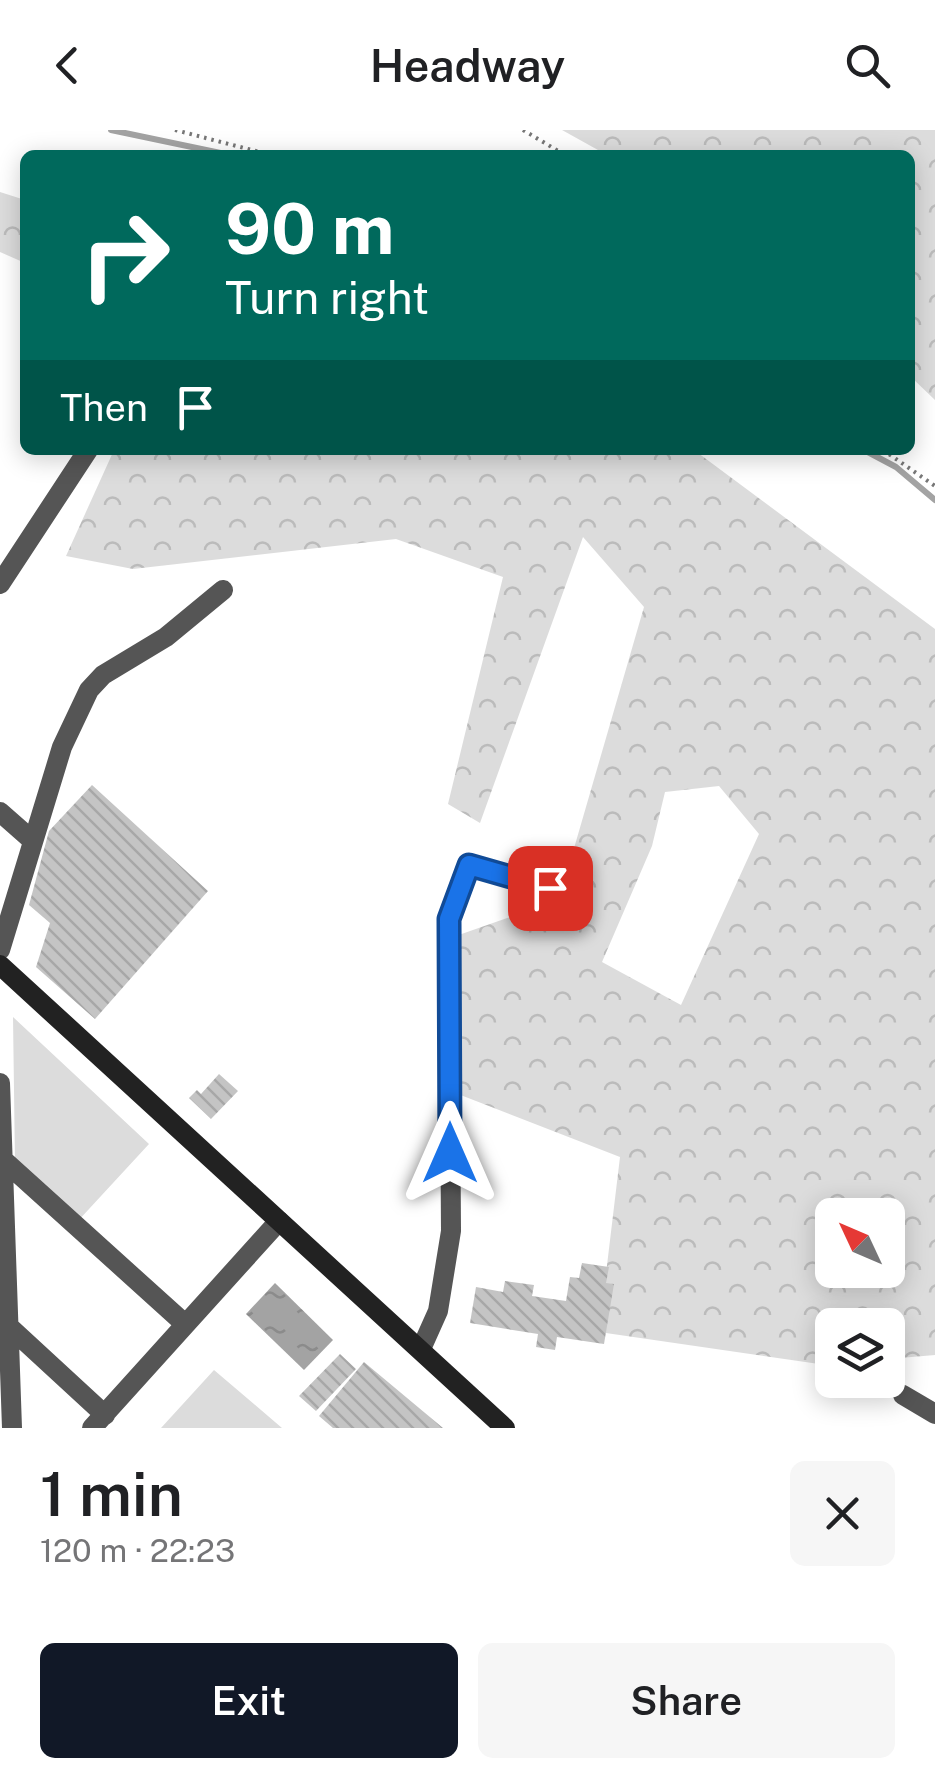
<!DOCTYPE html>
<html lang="en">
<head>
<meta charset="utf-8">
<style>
	:root { --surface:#fff; --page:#f6f6f6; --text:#202124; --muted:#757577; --accent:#111827 }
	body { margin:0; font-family:"Public Sans",sans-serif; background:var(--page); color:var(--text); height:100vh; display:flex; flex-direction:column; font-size:38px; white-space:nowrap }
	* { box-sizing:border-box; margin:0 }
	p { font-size:32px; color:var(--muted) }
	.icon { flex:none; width:55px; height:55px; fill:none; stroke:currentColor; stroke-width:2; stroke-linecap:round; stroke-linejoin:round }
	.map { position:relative; height:1298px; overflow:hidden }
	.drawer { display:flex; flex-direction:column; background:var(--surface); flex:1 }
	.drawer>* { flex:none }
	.hud { position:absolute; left:20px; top:20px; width:895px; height:305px; border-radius:15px; box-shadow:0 5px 25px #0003; background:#00695c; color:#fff; overflow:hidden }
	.needle { width:65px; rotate:314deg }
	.tools { position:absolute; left:815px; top:1068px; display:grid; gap:20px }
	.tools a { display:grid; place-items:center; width:90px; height:90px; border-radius:15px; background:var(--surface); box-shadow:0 5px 25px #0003; font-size:50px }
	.pin { position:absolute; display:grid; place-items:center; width:85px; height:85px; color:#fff; margin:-42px; border-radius:20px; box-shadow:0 5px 15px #0006 }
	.me { position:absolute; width:110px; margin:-55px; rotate:0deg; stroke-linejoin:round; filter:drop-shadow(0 0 8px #0008) }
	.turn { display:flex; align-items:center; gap:35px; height:210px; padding:0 40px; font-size:45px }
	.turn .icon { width:130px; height:130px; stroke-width:2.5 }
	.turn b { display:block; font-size:70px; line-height:85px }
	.then { display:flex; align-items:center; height:95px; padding:0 40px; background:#0003; gap:20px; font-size:38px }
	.round { display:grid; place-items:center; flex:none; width:105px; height:105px; border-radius:15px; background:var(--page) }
	.headline { display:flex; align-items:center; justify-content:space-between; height:170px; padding:0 40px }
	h1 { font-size:60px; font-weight:600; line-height:75px }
	.action { display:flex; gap:20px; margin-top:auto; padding:20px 40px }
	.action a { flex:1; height:115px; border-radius:15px; background:var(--accent); color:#fff; font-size:40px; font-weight:600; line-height:115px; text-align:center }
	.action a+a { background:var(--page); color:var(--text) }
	header { display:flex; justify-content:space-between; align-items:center; height:130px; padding:0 40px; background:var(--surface); font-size:45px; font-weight:600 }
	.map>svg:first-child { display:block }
</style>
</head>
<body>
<header><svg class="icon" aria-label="back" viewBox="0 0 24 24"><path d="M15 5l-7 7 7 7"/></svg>Headway<svg class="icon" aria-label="search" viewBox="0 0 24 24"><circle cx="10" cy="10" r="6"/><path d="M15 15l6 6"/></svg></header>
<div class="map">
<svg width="935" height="1298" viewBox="0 0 935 1298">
	<defs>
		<pattern id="forest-crowns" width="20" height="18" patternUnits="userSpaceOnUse" patternTransform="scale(2.5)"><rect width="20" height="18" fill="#dcdcdc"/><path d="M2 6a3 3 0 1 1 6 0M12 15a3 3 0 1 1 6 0" fill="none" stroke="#bbb"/></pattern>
		<pattern id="water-ripples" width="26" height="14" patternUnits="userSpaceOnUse" patternTransform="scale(2.5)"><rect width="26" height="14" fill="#a3a3a3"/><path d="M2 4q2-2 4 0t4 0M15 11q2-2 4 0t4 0" fill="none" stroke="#8b8b8b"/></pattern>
		<pattern id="building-back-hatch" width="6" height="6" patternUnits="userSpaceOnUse" patternTransform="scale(2.5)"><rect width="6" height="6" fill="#c4c4c4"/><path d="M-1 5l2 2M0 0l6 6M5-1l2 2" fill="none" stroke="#a7a7a7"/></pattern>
	</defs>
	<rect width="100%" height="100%" fill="#fff"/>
	<!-- green -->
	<path fill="#dcdcdc" d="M13 887 149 1014 77 1092 15 1033Z
		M214 1240 282 1298H161Z"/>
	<!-- forest -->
	<path fill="url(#forest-crowns)" fill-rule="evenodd" d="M562 0H935V270L910 246V25H607Z
		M0 62 25 70V133L0 122Z
		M114 320H694L935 499V1225L888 1229V1195H832V1235H826L599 1202 620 1027 458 964 453 807 559 770 644 477 583 407 480 693 448 674 503 447 396 409 133 439 66 426ZM719 656 759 704 681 875 602 832 652 716 665 662ZM832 1085H888V1140H832Z"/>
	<!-- water -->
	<path fill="url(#water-ripples)" d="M275 1153 333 1210 304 1240 246 1184Z"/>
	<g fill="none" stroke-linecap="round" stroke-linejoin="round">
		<!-- stream -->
		<path stroke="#a3a3a3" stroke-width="6" d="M111 0 230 25
			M864 320 896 337 935 370"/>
	</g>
	<!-- building -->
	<path fill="url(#building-back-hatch)" d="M92 655 208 761 95 889 36 837 50 793 29 775 49 701Z
		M219 944 238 961 211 989 189 968 197 960 201 964Z
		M582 1133 609 1137 606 1153 614 1154 604 1214 557 1207 555 1220 536 1217 538 1204 470 1193 476 1157 503 1162 505 1151 534 1155 532 1166 566 1171 570 1147 579 1148Z
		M340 1224 356 1239 316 1281 299 1266Z
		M364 1232 443 1298H333L319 1286Z"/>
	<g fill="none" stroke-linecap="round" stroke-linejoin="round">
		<!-- path -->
		<path stroke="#777" stroke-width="4" stroke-dasharray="2.5 5" stroke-linecap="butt" d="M175 0 271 25
			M523 0 565 25
			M883 320 935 356"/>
		<!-- street -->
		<path stroke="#555" stroke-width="20" d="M0 454 88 320
			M0 682 33 711
			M0 820 62 617 89 560 103 545 166 507 223 460
			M0 953 12 1298
			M0 1027 185 1194
			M3 1191 105 1285
			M421 1219 438 1181 451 1101 449 789 469 735 550 758
			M903 1265 935 1284
			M92 1298 279 1091"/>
		<!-- secondary -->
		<path stroke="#222" stroke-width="20" d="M0 835 505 1298"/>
	</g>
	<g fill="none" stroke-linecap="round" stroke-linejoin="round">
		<!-- route casing -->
		<g stroke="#114b97" stroke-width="25">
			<path id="route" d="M450 1023 449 789 469 735 550 758"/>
		</g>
		<!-- route -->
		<use href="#route" stroke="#1a73e8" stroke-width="18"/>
	</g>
</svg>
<div class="tools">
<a><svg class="needle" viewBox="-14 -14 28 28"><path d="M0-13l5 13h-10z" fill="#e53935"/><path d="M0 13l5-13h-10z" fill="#757577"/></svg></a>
<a><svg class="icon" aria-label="layers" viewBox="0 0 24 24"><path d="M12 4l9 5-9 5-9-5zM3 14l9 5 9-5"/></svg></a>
</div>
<div class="pin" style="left:550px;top:758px;background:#d93025"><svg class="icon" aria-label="arrive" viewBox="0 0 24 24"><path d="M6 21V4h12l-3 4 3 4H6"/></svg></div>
<svg class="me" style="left:450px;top:1023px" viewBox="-20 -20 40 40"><path d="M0-17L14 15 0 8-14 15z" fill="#1a73e8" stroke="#fff" stroke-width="4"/></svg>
<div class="hud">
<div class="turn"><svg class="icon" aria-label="right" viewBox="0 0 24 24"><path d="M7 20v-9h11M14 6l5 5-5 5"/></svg><div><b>90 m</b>Turn right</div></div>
<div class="then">Then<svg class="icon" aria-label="arrive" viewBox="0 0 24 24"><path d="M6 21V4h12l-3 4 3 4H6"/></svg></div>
</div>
</div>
<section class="drawer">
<div class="headline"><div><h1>1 min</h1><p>120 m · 22:23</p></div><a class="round"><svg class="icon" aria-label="close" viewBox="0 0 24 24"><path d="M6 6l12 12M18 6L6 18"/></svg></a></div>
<div class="action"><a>Exit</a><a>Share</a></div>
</section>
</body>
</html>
